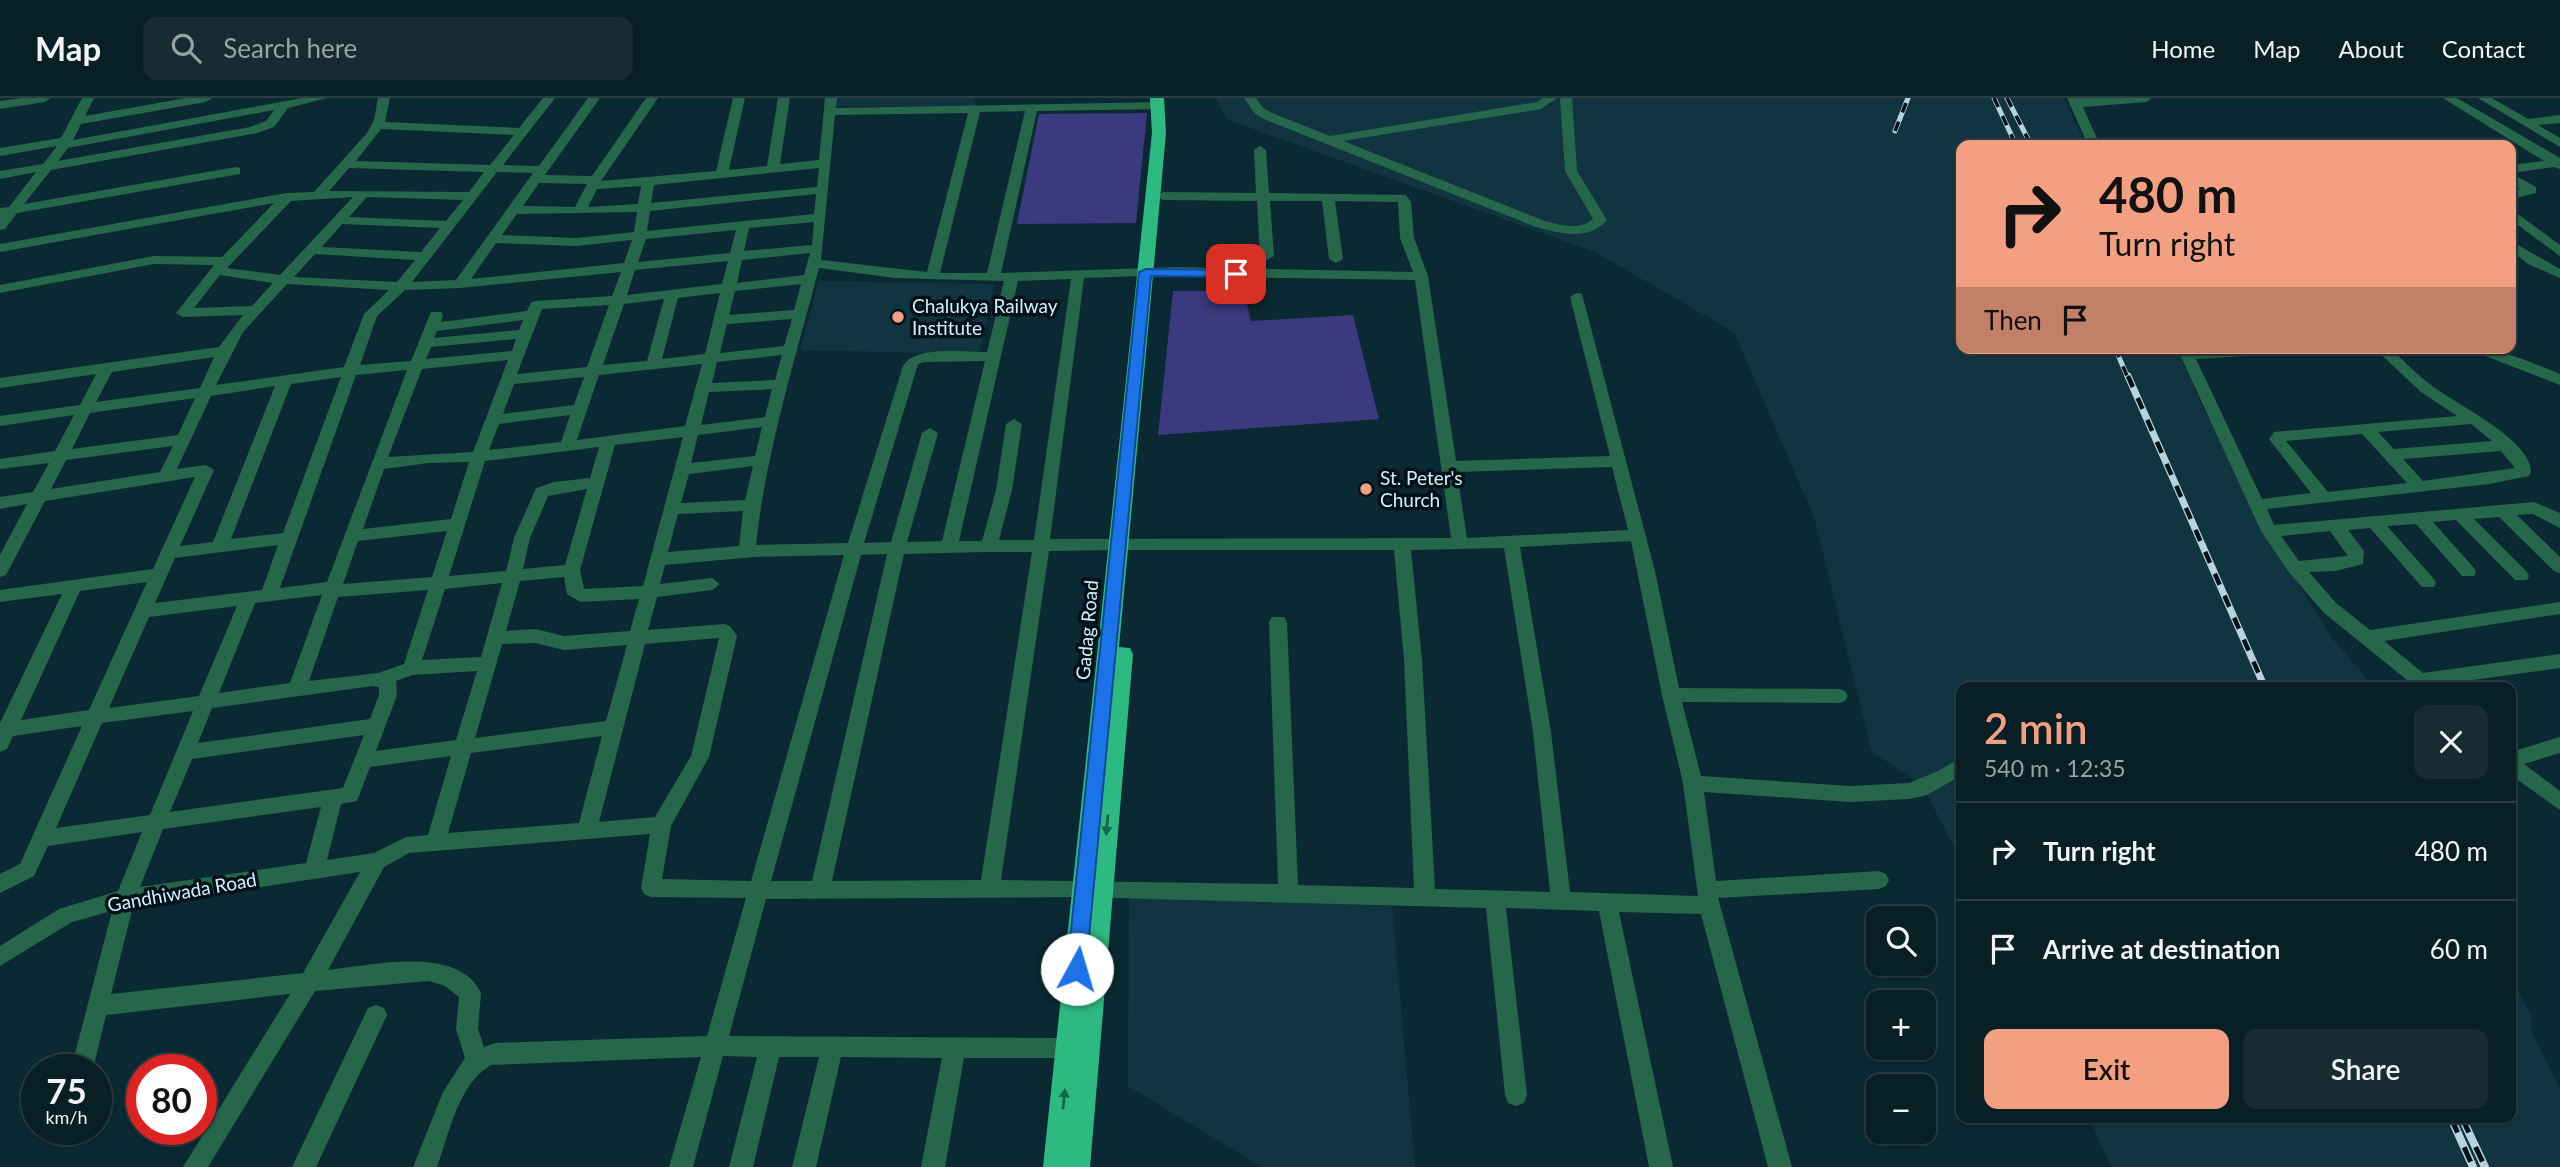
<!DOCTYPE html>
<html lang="en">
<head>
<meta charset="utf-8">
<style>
	:root { --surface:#081f26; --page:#162c32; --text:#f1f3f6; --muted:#98a2a7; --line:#293d43; --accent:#f2a081 }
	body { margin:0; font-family:Lato,sans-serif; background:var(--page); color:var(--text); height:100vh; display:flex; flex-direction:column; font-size:26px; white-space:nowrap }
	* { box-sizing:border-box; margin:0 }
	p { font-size:23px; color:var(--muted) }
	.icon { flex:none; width:38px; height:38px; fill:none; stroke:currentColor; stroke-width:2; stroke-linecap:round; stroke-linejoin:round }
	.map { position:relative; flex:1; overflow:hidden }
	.sheet { position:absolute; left:1956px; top:584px; width:560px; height:441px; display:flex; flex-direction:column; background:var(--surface); border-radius:14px; box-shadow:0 2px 5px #0004,0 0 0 2px var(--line) }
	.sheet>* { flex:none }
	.guide { position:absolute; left:1956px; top:42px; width:560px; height:214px; border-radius:14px; box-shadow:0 2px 5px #0004,0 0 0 2px var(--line); background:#f2a081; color:#111; overflow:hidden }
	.buttons { position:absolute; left:1866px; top:808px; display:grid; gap:14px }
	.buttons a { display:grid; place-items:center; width:70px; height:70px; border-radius:14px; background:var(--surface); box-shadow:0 2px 5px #0004,0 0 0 2px var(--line); font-size:35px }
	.speed { position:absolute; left:21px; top:956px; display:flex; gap:14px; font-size:35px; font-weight:700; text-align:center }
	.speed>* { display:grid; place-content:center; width:91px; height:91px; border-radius:50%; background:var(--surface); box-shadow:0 2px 5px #0004,0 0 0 2px var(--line); line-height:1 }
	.speed small { font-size:18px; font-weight:400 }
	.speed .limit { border:10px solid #d22; background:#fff; color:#111 }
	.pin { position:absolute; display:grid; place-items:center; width:60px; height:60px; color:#fff; margin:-30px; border-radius:14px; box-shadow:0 4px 10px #0006 }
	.me { position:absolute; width:77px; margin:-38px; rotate:6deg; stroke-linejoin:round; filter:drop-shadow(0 0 5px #0008) }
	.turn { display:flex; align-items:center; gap:24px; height:147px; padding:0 28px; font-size:32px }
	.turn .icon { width:91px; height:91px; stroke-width:2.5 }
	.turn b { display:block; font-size:49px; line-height:60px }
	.then { display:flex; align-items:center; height:66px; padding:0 28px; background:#0003; gap:14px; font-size:26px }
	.round { display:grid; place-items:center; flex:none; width:74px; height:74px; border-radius:14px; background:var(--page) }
	.headline { display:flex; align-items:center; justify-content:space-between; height:119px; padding:0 28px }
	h1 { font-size:42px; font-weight:600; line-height:52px; color:var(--accent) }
	.action { display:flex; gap:14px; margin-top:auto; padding:14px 28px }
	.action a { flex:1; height:80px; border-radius:14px; background:var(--accent); color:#111; font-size:28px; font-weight:600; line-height:80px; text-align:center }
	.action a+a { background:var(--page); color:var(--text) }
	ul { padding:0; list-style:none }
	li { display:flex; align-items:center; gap:21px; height:98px; padding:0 28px; border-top:2px solid var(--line) }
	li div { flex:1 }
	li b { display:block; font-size:26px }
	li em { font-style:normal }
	header { display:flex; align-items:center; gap:42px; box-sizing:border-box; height:98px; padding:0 35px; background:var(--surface); border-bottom:2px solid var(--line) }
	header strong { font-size:33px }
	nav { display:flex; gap:38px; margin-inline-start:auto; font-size:24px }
	.search { width:490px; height:63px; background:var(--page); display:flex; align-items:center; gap:18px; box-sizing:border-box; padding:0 24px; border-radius:14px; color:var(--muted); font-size:26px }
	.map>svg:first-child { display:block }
</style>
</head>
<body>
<header>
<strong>Map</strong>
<div class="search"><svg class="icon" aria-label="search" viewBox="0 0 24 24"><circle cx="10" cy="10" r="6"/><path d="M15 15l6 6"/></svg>Search here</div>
<nav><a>Home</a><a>Map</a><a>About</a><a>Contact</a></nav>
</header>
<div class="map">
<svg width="2560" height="1069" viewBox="0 0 2560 1069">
	<rect width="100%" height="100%" fill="#0b2932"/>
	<!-- built -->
	<path fill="#103540" d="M837 0H974L975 9 837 8Z
		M1215 0H2064L2086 47H1962V250H2177L2202 307 2301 491 2331 539 2375 590H1962V763L1921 686 1872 654 1814 419 1734 234 1595 154 1228 22Z
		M819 183 995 186 979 256 800 252Z
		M1129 799 1392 808 1415 1069H1262L1128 988Z
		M2511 879 2531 918V932L2560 990V1069H2111L2089 1020H2511Z"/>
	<!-- green -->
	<path fill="#3b397f" d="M1147 15 1136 125 1017 126 1039 16Z
		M1173 193H1244L1251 223 1353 217 1379 321 1158 337Z"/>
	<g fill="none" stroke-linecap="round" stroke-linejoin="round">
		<!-- minor -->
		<path fill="#26664a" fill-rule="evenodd" d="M22 0H51L45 4 0 11V3Z
			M82 0H94L85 18 186 0H212L206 4 81 26 73 42 302 0H327L288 10 274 29 257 35 51 72 24 106 236 69 240 70V76L17 115 5 131 0 132V110L9 109 36 74 0 81V73L43 66 57 48 0 58V50L61 40ZM274 12 266 23 250 29 58 63 68 50Z
			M378 0H390L385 24 519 30 543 0H555L503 67 539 68 588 0H600L545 77 592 78 646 0H658L601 83 716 73 733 0H745L729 72 767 68 778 0H790L780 66 819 62 825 0H837L836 10 1163 4V10L1159 11 1037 13 1001 175 1178 169 1413 174 1400 140 1398 104 1335 103 1343 161 1336 165 1329 161 1322 103H1270L1274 158 1267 162 1260 158 1257 103 1163 102 1157 98 1163 94 1256 95 1254 52 1260 48 1266 52 1269 95 1406 97 1411 104 1414 140 1428 178 1456 363 1610 358 1570 199 1577 195 1582 196 1655 473 1679 590 1839 591 1845 593 1848 598 1845 603 1839 605 1682 604 1701 678 1850 688 1909 685 1938 673 1962 659V677L1927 697 1909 701 1850 704 1704 694 1716 783 1879 773 1886 776 1889 782 1886 788 1879 791 1718 800 1792 1069H1768L1701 816 1619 814 1673 1069H1649L1599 813 1506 810 1527 997 1524 1005 1516 1008 1508 1005 1505 997 1486 810 1078 799 766 801 729 938 1069 940 1077 943 1080 950 1077 957 1069 960H964L945 1069H921L942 960 841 959 816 1069H792L819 959H779L753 1069H729L757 959 723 958 693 1069H669L701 959 491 967C458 986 449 1036 437 1069H413L443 994 465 960 456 931 459 899 445 888 429 883 315 893 208 1069H183L290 896 106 917 93 971H71L112 813 72 824 0 868V848L59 811 118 793 142 734 48 748 34 778 0 795V776L20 766 82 628 13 638 7 651 0 654V625L62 496 0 504V492L153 471 195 379 45 403 6 477 0 479V457L27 406 0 411V399L33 394 49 365 0 371V361L55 353 74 317 0 328V318L80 307 96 276 0 290V280L219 249 243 217 183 219 176 215 214 167 154 166 0 195V187L154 158 222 159 274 105 0 154V146L287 95 314 94 367 35 374 22ZM1025 13 987 175H940L980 14ZM968 15 927 174 821 162 835 17ZM381 31 514 37 490 67 356 63ZM349 70 484 74 469 94 329 93ZM819 70 817 89 651 105 654 87ZM497 74 533 75 456 182 412 184ZM539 85 587 86 575 109 523 108ZM641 88 638 106 588 109 597 91ZM816 96 814 116 647 133 650 113ZM353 99 280 177 227 170 291 103ZM367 99 463 102 446 123 349 119ZM637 114 634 134 577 140 502 137 517 116ZM814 124 812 147 744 153 749 130ZM342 126 440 130 421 154 322 149ZM736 132 730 155 638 164 646 141ZM632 142 624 165 471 181 496 145 577 148ZM810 155 804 177 737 185 742 162ZM315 156 415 162 397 184 294 179ZM728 163 722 186 627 197 635 172ZM819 170 895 180 1004 183 987 254C964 254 915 247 903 268L848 445 756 447C766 353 795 262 819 170ZM621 174 612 198 536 203 531 204 527 213 441 224 443 217 441 214H431L411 263 360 267 377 218 405 192 460 190ZM220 177 273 185 252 208 194 210ZM1143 178 1415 182 1451 440 1050 441 1084 180ZM1071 181 1034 442H999L1012 392 1022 326 1014 321 1006 326 996 392 982 443H959L1018 183ZM287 186 389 192 364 216 344 269 216 287 243 234ZM801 186 794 212 729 217 735 193ZM720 195 705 256 662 261 678 200ZM664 201 647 263 603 267 624 206ZM609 207 587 269 517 276 542 211ZM792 221 784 248 720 255 727 226ZM523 222 519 232 434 240 437 233ZM516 241 512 253 426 261 431 249ZM782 257 775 282 712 285 717 264ZM214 259 200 290 96 304 112 274ZM508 262 473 354 388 359 422 271ZM985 263 942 443 907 444 938 335 930 330 922 335 891 444 864 445 918 266 924 264ZM702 266 685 328 577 342 599 277ZM407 272 327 484 280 490 356 277ZM341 279 283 435 231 441 291 286ZM584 279 574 307 503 316 514 286ZM275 288 213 444 180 448 214 372 206 367 177 371 211 298ZM772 291 765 319 701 327 709 294ZM195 300 178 337 72 351 90 315ZM570 317 561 344 489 352 499 326ZM762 329 755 358 691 365 698 337ZM683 339 643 488 584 491 580 472 615 347ZM173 348 160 374 51 391 66 362ZM599 349 590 380 554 384 536 390 514 440 506 473 449 478 485 363ZM469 364 451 421 363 431 384 371 428 365ZM753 368 745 402 681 405 689 376ZM1612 369 1628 432 1467 440 1457 374ZM587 391 565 467 523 471 530 440 548 398ZM743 413 739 448 668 454 678 416ZM447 433 432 479 343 486 358 443ZM1631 443 1662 597 1683 685 1698 798 1570 794 1551 634 1520 449ZM278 447 262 492 155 505 175 460ZM1504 450 1533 634 1550 794 1435 791 1422 562 1411 452ZM1118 452H1394L1404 562 1414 790 1298 787 1287 524 1284 519H1272L1269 524 1278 786 1001 782 1049 453ZM987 454H1032L981 782 832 783 904 456ZM887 456 812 783H771L861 457ZM844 457 751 783 662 781 671 728 709 659 737 538 730 528 724 526 648 532 657 499 712 492 720 486 712 480 660 486 665 467 754 459ZM564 479 567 496 580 504 639 501 630 533 564 538 535 531 506 533 520 483ZM147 484 89 612 21 622 80 493ZM502 485 481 559 422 562 445 491ZM428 492 404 566 378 575 309 583 338 499ZM322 497 290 585 219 595 255 505ZM237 508 199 598 109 610 149 519ZM719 540 691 658 655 719 599 724 645 546ZM535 545 564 552 627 547 606 623 475 640 502 546ZM477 573 456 642 376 653 397 597 396 583 412 577ZM373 588 379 589V597L370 621 198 645 212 610ZM193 613 150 717 56 730 102 625ZM364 637 343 690 170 714 192 661ZM602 638 579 725 448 735 471 655ZM451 658 428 737 406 739 374 755 327 762 341 706 357 703 370 669ZM321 709 306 765 140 789 163 731ZM650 736 641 790 644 796 651 799 746 800 707 938 496 945 484 949 478 931 481 895C458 846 369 868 328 872L384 769 409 755ZM360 774 303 875 111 896 133 808Z
			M1244 0H1256L1263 10 1272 15 1330 38 1537 4 1543 0H1557L1541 11 1343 43 1545 123C1561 127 1579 133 1593 121L1565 73 1560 0H1572L1577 73 1607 122C1588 144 1560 135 1536 129L1264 21 1255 16Z
			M2067 0H2152L2146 4 2083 9 2100 47H2088Z
			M2443 0H2457L2560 60V71L2554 69 2511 75V67L2544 63Z
			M2478 0H2492L2528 21 2560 17V25L2538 27 2560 40V49Z
			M2511 75 2536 89V95L2511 101V93L2520 91 2511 85Z
			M2511 111 2560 147V158L2511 122Z
			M2511 143 2560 171V180L2528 166 2511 153Z
			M2177 250H2301L2294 255 2196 261 2262 401 2311 395 2269 341 2274 334 2457 318 2421 294 2374 250H2390C2403 262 2416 276 2431 287 2455 306 2531 341 2531 374L2529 378 2489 386 2267 411 2274 427 2534 404 2560 415V430L2533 416 2517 417 2560 459V475L2554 473 2499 419 2474 421 2527 474 2529 478 2527 482H2515L2456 422 2433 424 2474 470 2476 474 2474 478H2462L2416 426 2387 428 2434 481 2436 485 2434 489H2422L2370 430 2348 432 2364 453 2363 466 2335 473 2309 474 2336 505 2370 532 2560 504V516L2384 543 2423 575 2560 556V570L2437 587 2439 590H2417L2324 515 2288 473 2261 433ZM2471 326 2492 343 2394 351 2378 334ZM2362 336 2407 385 2328 394 2286 343ZM2501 353 2515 370 2423 383 2403 361ZM2330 433 2348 458 2299 463 2281 438Z
			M2465 250C2500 250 2528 263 2560 276V287Z
			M2560 639V655L2524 666 2560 693V712L2511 677V654Z
			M376 907 384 910 387 917 316 1069H292L368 910Z
			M60 1031H82L78 1043 70 1046 62 1043Z"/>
		<!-- highway -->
		<path fill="#2dba82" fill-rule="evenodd" d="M1150 0H1164L1166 35 1119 549 1130 550 1133 556 1090 1069H1043L1152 35Z"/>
		<!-- rail-far2 casing -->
		<g stroke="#b7d4de" stroke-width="5">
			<path id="rail-far2" d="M1994 0 2016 47
				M2007 0 2031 47
				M1895 33 1908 0
				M2115 250 2128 280"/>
		</g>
		<!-- rail-far1 casing -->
		<g stroke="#b7d4de" stroke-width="7">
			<path id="rail-far1" d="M2128 278 2265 590"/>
		</g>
		<!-- rail casing -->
		<g stroke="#b7d4de" stroke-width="8">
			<path id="rail" d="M2451 1020 2473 1069
				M2462 1020 2485 1069"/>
		</g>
		<!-- rail-far2 -->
		<use href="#rail-far2" stroke="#001118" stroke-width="3.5" stroke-dasharray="10" stroke-linecap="butt"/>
		<!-- rail-far1 -->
		<use href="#rail-far1" stroke="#001118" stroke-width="4.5" stroke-dasharray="12" stroke-linecap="butt"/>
		<!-- rail -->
		<use href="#rail" stroke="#001118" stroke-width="5" stroke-dasharray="16" stroke-linecap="butt"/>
	</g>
	<!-- one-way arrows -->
	<defs><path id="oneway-solid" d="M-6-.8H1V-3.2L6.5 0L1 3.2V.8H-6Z" transform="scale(1.75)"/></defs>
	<g fill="#16664d">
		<use href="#oneway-solid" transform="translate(1107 727) rotate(95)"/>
		<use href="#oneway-solid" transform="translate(1064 1001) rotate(-84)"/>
	</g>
	<!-- route -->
	<path fill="#1a73e8" stroke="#114b97" stroke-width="2" d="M1146 171 1236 172 1242 176 1236 179 1151 178 1086 871 1084 877 1077 879 1070 877 1067 871 1139 174Z"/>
	<!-- markers -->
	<g fill="#f2a081" stroke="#001118" stroke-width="2.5">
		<circle cx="898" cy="219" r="7"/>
		<circle cx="1366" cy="391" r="7"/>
	</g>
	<g text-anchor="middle" stroke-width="7" stroke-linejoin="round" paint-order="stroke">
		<!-- poi labels -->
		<g font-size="19" fill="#d3f0fa" stroke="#001118" text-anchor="start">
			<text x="912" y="215">Chalukya Railway<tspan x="912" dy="22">Institute</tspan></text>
			<text x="1380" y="387">St. Peter's<tspan x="1380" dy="22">Church</tspan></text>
		</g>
		<!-- street labels -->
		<g font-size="19" fill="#d3f0fa" stroke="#001118">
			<text transform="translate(1087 532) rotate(-85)" y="7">Gadag Road</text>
			<text transform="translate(182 794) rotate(-10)" y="7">Gandhiwada Road</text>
		</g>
	</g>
</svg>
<div class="buttons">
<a><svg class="icon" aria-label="search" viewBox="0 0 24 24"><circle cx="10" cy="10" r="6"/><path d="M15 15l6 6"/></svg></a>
<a>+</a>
<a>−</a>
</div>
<div class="speed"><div>75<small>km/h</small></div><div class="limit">80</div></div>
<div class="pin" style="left:1236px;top:176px;background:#d93025"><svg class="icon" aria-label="arrive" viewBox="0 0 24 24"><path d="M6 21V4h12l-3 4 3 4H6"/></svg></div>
<svg class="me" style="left:1077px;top:871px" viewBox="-20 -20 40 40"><circle r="19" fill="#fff"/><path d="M0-13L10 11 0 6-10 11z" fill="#1a73e8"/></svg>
<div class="guide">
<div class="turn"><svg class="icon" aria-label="right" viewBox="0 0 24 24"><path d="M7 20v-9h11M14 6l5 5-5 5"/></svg><div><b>480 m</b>Turn right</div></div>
<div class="then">Then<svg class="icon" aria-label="arrive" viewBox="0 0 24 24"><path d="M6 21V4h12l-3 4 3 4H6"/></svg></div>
</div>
<section class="sheet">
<div class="headline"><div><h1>2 min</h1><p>540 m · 12:35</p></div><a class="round"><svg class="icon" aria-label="close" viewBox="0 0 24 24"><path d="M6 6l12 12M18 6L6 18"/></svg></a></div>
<ul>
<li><svg class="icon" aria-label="right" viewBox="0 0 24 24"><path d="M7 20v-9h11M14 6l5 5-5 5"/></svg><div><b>Turn right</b></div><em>480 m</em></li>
<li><svg class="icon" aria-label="arrive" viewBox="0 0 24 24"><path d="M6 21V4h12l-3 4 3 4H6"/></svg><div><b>Arrive at destination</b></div><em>60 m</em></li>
</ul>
<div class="action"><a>Exit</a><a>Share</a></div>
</section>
</div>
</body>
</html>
